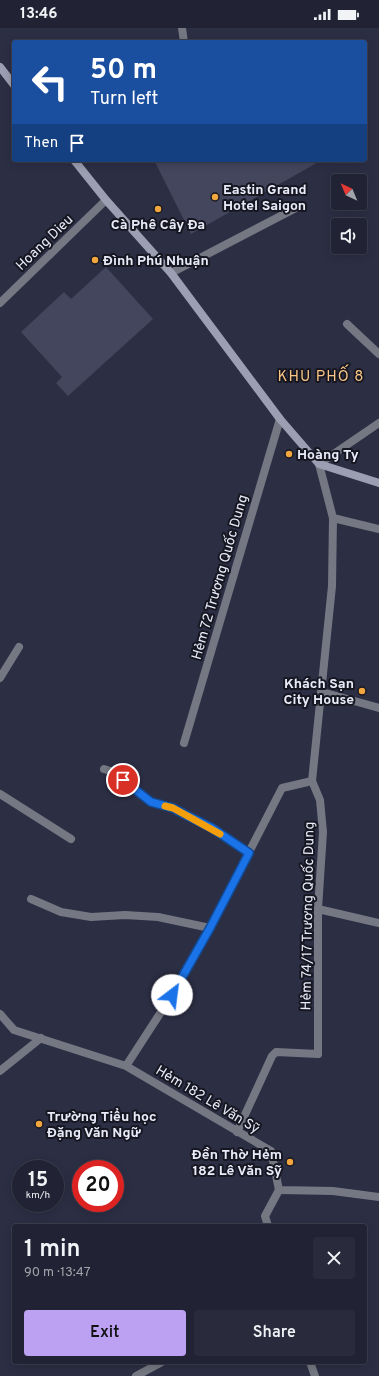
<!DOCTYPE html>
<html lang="en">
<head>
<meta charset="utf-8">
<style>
	:root { --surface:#212233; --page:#292a3b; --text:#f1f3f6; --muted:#a2a4ac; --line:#3e3f4e; --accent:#bca0f2 }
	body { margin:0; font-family:Overpass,sans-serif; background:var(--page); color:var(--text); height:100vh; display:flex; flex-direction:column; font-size:15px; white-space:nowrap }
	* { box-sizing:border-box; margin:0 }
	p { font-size:13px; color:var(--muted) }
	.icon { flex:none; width:22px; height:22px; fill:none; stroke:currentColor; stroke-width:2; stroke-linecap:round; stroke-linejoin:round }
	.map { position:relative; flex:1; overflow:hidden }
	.panel { position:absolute; left:12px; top:1196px; width:355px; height:140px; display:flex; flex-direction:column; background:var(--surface); border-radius:4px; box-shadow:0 2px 10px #0003,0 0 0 1px var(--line) }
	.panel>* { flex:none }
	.hud { position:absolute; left:12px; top:12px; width:355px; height:122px; border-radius:4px; box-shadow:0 2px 10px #0003,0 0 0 1px var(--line); background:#1a4fa0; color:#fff; overflow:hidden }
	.needle { width:26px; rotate:316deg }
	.tools { position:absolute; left:331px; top:146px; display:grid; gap:8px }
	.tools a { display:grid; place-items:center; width:36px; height:36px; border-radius:4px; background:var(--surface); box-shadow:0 2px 10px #0003,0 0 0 1px var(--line); font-size:20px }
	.speed { position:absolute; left:12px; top:1132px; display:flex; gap:8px; font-size:20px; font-weight:700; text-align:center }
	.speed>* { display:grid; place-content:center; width:52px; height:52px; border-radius:50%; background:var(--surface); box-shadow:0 2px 10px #0003,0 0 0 1px var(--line); line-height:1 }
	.speed small { font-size:10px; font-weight:400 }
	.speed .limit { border:6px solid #d22; background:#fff; color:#111 }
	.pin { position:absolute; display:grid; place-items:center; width:34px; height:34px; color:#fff; margin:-17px; border:2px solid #fff; border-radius:50%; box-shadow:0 1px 4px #0007 }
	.me { position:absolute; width:44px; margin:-22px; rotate:30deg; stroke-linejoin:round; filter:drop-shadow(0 0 3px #0008) }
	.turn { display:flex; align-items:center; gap:14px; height:84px; padding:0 12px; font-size:18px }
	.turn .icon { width:52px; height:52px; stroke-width:2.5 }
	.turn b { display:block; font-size:28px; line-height:34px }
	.then { display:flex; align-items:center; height:38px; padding:0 12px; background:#0003; gap:8px; font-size:15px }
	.round { display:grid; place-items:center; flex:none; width:42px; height:42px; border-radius:4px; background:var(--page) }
	.headline { display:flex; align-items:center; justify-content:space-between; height:68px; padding:0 12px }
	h1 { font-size:24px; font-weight:600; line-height:30px }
	.button { display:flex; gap:8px; margin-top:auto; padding:8px 12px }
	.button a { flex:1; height:46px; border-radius:4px; background:var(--accent); color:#111; font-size:16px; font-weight:600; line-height:46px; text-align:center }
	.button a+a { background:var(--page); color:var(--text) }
	.status { display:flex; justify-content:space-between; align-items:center; height:28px; padding:0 20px; background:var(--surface); direction:ltr }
	.status svg { height:11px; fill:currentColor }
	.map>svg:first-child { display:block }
</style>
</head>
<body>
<div class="status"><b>13:46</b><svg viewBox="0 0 49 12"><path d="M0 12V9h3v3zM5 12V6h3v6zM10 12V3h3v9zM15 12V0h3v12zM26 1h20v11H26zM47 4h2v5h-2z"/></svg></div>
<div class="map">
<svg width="379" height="1348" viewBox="0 0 379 1348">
	<rect width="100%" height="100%" fill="#2c2e44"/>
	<!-- building -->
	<path fill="#44465e" d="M154 132H322L191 206Z
		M106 239 153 291 68 368 56 355 62 349 21 304 64 264 71 271Z"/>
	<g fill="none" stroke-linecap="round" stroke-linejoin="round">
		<!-- lane -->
		<path stroke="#757782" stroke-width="8" d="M182 0 184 14
			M171 245 296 180
			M347 296 379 326
			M319 436 379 395
			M333 490 379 501
			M0 650 19 619
			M104 741 113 744 151 774 173 780 211 800 249 825
			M0 766 71 811
			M31 871 61 884 91 889 125 887 158 889 210 900
			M0 986 14 1002 126 1038 271 1123 279 1162 333 1163 379 1169
			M126 1038 172 967 210 900 282 760 312 753
			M237 1104 272 1028 276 1024 318 1026"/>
		<!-- street -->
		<path stroke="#757782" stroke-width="8" d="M0 275 106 172
			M322 664 379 680
			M184 715 280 391
			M318 881 379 895
			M318 1026V881L323 804 320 772 312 753 332 558 333 490 319 436
			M0 1043 41 1010
			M268 1198 265 1188 279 1162
			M310 1334 315 1348
			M136 1348 162 1334"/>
		<!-- secondary -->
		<path stroke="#9c9eb1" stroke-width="8" d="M0 39 14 57
			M74 132 106 172 171 245 280 391 319 436 379 455"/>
	</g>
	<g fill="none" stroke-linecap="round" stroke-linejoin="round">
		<!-- route casing -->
		<g stroke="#114b97" stroke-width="10">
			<path id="route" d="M123 752 151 774 173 780 186 787 212 800 249 825 210 900 172 967"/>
		</g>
		<!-- route -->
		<use href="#route" stroke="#1a73e8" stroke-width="7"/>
		<!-- slow -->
		<path stroke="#f59e0b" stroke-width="7" d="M165 778 173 780 220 806"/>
	</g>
	<!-- markers -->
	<g fill="#f1a63f" stroke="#161721" stroke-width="1.5">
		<circle cx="215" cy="169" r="4"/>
		<circle cx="158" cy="181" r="4"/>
		<circle cx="95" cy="232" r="4"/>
		<circle cx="289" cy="426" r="4"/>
		<circle cx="362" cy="663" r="4"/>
		<circle cx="39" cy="1096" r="4"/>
		<circle cx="290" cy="1134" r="4"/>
	</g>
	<g text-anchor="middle" stroke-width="4" stroke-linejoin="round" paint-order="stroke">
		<!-- poi labels -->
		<g font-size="14" font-weight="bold" fill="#eaebfa" stroke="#161721" text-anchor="start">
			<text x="223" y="166">Eastin Grand<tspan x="223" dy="16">Hotel Saigon</tspan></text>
			<text x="158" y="201" text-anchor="middle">Cà Phê Cây Đa</text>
			<text x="103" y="237">Đình Phú Nhuận</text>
			<text x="297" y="431">Hoàng Ty</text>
			<text x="354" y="660" text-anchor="end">Khách Sạn<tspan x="354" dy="16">City House</tspan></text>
			<text x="47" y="1093">Trường Tiểu học<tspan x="47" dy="16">Đặng Văn Ngữ</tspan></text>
			<text x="282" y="1131" text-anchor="end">Đền Thờ Hẻm<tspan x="282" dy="16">182 Lê Văn Sỹ</tspan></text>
		</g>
		<!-- street labels -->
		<g font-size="14" fill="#eaebfa" stroke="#161721">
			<text transform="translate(44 214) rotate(-44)" y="5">Hoang Dieu</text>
			<text transform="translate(219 549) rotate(-74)" y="5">Hẻm 72 Trương Quốc Dung</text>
			<text transform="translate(307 888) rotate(-89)" y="5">Hẻm 74/17 Trương Quốc Dung</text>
			<text transform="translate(208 1071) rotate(31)" y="5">Hẻm 182 Lê Văn Sỹ</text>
		</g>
		<!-- neighbourhood labels -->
		<g font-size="15" letter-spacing="1" fill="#fac586" stroke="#161721">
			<text x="321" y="353">KHU PHỐ 8</text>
		</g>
	</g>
</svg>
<div class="tools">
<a><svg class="needle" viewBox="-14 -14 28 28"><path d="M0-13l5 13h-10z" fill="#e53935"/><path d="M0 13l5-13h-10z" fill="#a2a4ac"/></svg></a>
<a><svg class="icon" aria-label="sound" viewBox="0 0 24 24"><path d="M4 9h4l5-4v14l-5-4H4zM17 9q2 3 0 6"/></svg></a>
</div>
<div class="speed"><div>15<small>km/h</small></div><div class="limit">20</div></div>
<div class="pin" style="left:123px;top:752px;background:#d93025"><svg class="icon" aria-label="arrive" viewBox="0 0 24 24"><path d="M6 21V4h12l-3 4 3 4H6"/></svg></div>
<svg class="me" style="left:172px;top:967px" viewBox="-20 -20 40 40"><circle r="19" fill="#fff"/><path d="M0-13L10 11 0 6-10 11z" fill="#1a73e8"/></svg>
<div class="hud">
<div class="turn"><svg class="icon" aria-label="left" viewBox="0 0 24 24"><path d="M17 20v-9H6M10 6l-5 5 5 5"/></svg><div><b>50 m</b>Turn left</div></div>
<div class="then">Then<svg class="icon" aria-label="arrive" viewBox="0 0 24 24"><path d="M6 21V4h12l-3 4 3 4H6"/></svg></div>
</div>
<section class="panel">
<div class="headline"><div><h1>1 min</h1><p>90 m · 13:47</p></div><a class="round"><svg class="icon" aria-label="close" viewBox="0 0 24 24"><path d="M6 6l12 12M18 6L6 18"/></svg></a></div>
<div class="button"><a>Exit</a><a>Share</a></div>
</section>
</div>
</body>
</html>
